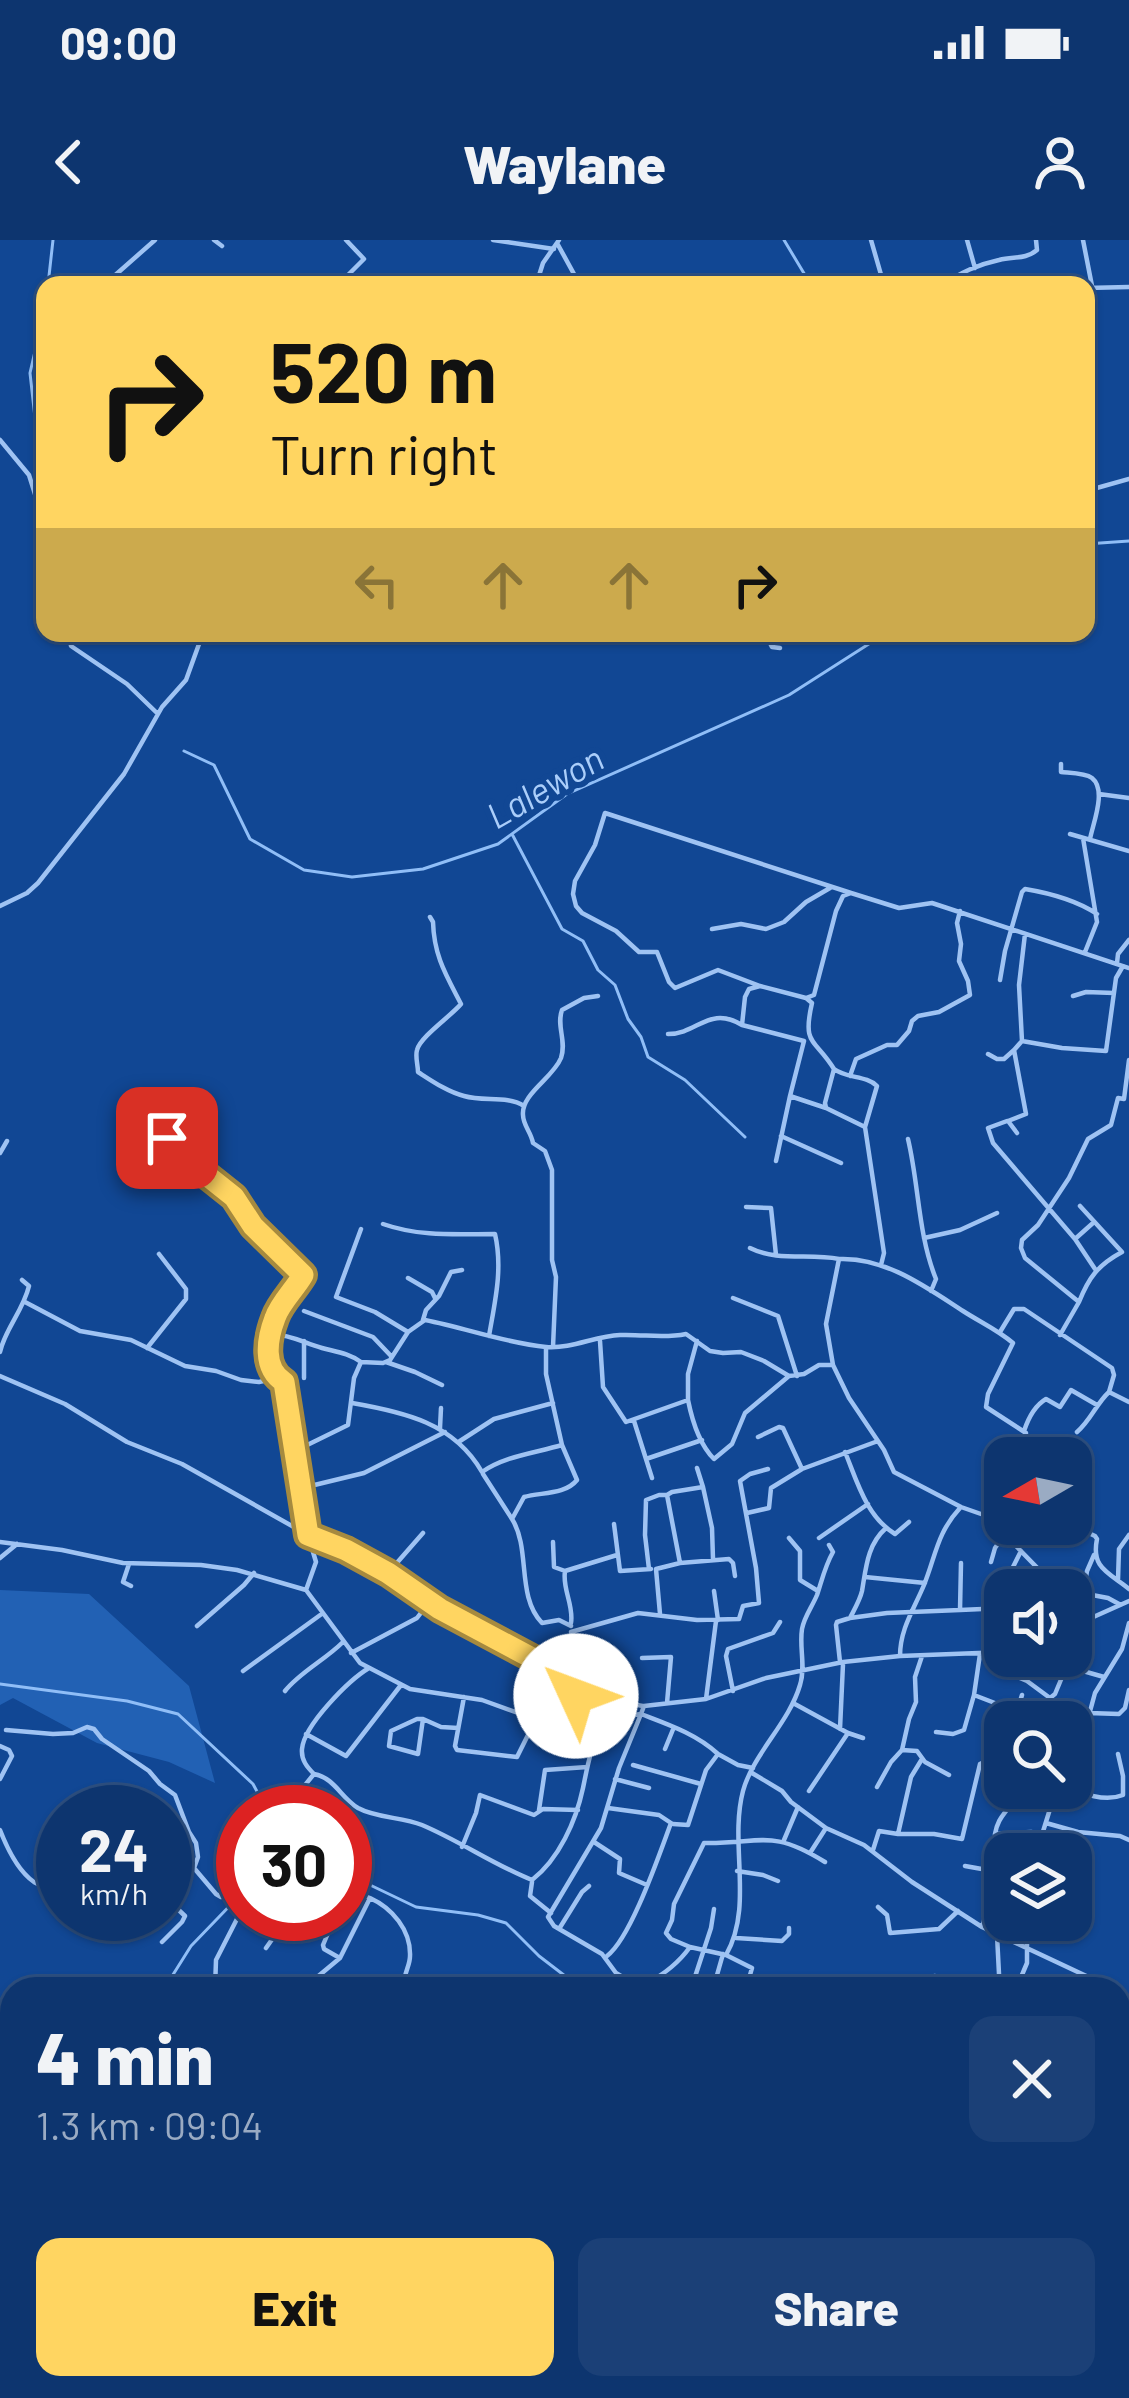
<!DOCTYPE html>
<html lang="en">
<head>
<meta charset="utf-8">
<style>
	:root { --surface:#0d356f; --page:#1b4077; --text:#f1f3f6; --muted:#9aabc3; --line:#2d5082; --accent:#ffd561 }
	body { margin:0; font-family:Barlow,sans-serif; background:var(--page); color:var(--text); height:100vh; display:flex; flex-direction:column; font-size:45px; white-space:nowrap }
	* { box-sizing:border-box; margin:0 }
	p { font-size:39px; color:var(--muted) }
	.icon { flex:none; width:66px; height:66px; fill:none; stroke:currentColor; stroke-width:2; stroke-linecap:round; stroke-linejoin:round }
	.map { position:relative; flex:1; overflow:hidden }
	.drawer { position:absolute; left:0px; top:1737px; width:1131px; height:423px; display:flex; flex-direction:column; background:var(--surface); border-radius:36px 36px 0 0; box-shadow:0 3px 9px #0004,0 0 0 3px var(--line) }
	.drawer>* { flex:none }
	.hud { position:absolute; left:36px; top:36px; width:1059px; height:366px; border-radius:24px; box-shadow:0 3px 9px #0004,0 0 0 3px var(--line); background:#ffd561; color:#111; overflow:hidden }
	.needle { width:78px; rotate:261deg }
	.tools { position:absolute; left:984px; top:1197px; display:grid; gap:24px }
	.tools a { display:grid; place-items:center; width:108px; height:108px; border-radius:24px; background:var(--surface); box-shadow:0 3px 9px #0004,0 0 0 3px var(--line); font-size:60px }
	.speed { position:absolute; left:36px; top:1545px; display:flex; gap:24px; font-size:60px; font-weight:700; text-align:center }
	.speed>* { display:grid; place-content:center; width:156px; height:156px; border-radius:50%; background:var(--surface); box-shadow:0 3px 9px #0004,0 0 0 3px var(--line); line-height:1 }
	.speed small { font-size:30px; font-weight:400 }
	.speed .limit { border:18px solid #d22; background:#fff; color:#111 }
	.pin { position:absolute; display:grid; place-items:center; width:102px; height:102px; color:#fff; margin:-51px; border-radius:24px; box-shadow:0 6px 18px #0006 }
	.me { position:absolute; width:132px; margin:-66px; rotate:313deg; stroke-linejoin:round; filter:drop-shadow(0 0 9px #0008) }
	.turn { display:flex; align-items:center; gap:42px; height:252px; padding:0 36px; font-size:54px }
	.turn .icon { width:156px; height:156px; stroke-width:2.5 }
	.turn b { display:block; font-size:84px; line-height:102px }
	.lanes { display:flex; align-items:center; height:114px; padding:0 36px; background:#0003; justify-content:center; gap:60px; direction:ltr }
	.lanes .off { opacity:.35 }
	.round { display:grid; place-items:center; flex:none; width:126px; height:126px; border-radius:24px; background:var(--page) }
	.headline { display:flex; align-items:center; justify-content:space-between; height:204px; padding:0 36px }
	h1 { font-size:72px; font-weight:800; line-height:90px }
	.button { display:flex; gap:24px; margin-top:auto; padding:24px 36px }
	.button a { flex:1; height:138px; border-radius:24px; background:var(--accent); color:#111; font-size:48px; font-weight:800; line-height:138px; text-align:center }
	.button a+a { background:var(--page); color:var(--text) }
	.status { display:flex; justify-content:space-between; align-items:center; height:84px; padding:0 60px; background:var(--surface); direction:ltr }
	.status svg { height:33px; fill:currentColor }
	header { display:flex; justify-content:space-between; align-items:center; height:156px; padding:0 36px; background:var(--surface); font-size:54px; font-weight:800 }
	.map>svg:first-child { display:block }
</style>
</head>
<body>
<div class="status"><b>09:00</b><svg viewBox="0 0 49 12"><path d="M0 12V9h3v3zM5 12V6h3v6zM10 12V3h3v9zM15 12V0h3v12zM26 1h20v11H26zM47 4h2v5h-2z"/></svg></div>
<header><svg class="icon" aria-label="back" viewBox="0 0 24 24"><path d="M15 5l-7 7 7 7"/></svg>Waylane<svg class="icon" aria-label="person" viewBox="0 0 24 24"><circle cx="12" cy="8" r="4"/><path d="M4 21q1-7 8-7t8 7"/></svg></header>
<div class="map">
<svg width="1129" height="2158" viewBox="0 0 1129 2158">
	<rect width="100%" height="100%" fill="#114794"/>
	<!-- green -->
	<path fill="#2261b4" d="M0 1350 89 1354 189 1446 215 1543 169 1522 97 1503 13 1458 0 1465Z"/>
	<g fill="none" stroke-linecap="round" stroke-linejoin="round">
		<!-- stream -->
		<path stroke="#90bef7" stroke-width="3" d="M784 0 811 45
			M48 45 53 0
			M44 258 30 133 45 68
			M1086 304 1129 301
			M184 511 214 525 250 599 304 630 352 637 423 629 498 604 567 554 789 455 886 393
			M512 594 562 689 583 701 598 730 615 745 628 779 641 797 648 817 685 840 745 897
			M0 1444 127 1461 178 1474 253 1544 268 1572
			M345 1633 416 1667 478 1675 506 1683 539 1716 582 1749
			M164 1749 191 1706 243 1652
			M1119 1910 1129 1914
			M0 1956 12 1949"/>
		<!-- minor -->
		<path stroke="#9fc3f3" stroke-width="4.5" d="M214 0 222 6
			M493 0 554 9
			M871 0 884 45
			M967 0 975 28
			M1083 0 1092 46
			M557 3 580 45
			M347 36 361 45
			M307 39 311 45
			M104 45 155 0
			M338 45 364 19 346 0
			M536 45 543 23 559 0
			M944 45C958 33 980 24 999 20 1014 16 1025 20 1037 10L1036 0
			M1086 48 1129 47
			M0 200 29 235 40 270 45 304
			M1086 251 1129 239
			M69 393 71 406 127 444 158 474
			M765 393 772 407 780 408
			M1061 524V532C1069 533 1085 533 1092 538 1107 550 1093 583 1090 599
			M1099 554 1129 558
			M1070 594 1129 611
			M1083 598 1097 682 1085 712
			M0 666 27 653 38 643 124 534 162 467 186 440 203 393
			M430 677 433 682C434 716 446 735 461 764 451 776 420 797 417 810 415 817 418 825 418 832 432 841 448 852 464 856 484 862 507 855 524 866
			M712 689 741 684 766 689 784 682 806 662 830 648
			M1117 723 1118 714 1129 700
			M1000 740 1005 711 1022 652 1025 649C1049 653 1076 660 1097 674
			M760 746 718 730 675 748 669 742 657 712H639L616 691 582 673 576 666 573 654 575 641 595 605 605 573 851 653
			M1073 756 1086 752 1114 753
			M806 758 760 746 749 749 745 757 742 785 804 801 790 856 826 868 865 887 884 1013 881 1025
			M668 794C698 794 709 765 742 785
			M1022 801 1062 808 1106 811 1116 738 1123 726
			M988 814 997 819H1004L1014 810
			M834 829C847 839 866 835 877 846L865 887
			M850 836 856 819 887 805H897L909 791 912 781 918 776 939 772 970 755 968 741 959 721 961 704 957 683 960 671
			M826 868 825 863 834 829C815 798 802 806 812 763L806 758 814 755 836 671 843 656 851 653 899 668 932 663 1129 728
			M143 869 180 914 212 937 239 962 253 986 303 1035 277 1072 272 1094
			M1007 881 988 888 993 903 1075 999 1095 1029
			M1017 893 1008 881 1026 874 1014 810 1022 801 1019 745 1025 694
			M781 896 841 923
			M908 899C919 945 918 995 936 1039L931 1051
			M0 913 7 901
			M776 921 790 856
			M746 967 771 968 776 1015
			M383 984C420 997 456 994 495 994 503 1029 495 1061 489 1096
			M361 989 336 1057 375 1072 408 1092
			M924 998 960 990 997 973
			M1075 999 1093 983
			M750 1008C778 1022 809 1013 839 1019L826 1084 833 1125
			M839 1019C885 1017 926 1047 963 1071 980 1082 998 1090 1013 1103L988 1154 986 1167 1026 1193 1023 1218
			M408 1038 432 1052 435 1058
			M733 1058 778 1076 797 1136
			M25 1062 80 1091 131 1100 185 1126 216 1131 241 1140 259 1142 277 1138
			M1079 1062C1089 1037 1098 1025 1122 1012L1080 966
			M304 1071 373 1097 392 1117
			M423 1080 426 1070 439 1056 451 1032 462 1030
			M1000 1092 1014 1069H1024L1112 1128 1114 1135 1109 1152 1129 1162
			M1060 1095 1079 1062 1025 1018 1021 1008 1022 1000 1038 985 1069 938 1088 899 1111 885 1118 858 1124 859 1129 820
			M600 1101 603 1147 626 1182 688 1160C692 1180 700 1205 714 1219L732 1204 745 1173 789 1136
			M546 1107V1134L562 1205 577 1240C565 1255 541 1252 524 1257L512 1279C531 1309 516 1356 542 1383L559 1380 571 1386
			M553 1107 556 1037 552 1020V930L545 911 533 903C531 892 523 885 523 875 521 854 553 838 561 818 567 801 556 786 562 770L584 758 598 756
			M147 1108 186 1059V1049L159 1014
			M0 1112C5 1089 23 1071 29 1046L22 1040
			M386 1122 415 1132 442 1145
			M0 1136 65 1164 127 1202 182 1224 308 1295 346 1310 388 1333 440 1369 620 1464 633 1474
			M304 1138V1101
			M688 1160V1134L697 1101
			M352 1163C404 1172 454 1183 482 1232 505 1216 535 1213 562 1205
			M634 1181 652 1238
			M440 1188 441 1168
			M1024 1191C1028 1179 1034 1166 1046 1159L1060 1167 1071 1150 1097 1165
			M1077 1192C1091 1180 1096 1164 1109 1152
			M758 1197 779 1187 783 1188 802 1229
			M460 1201 494 1179 553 1163
			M295 1211 284 1142C264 1131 268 1113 272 1094 292 1095 304 1103 322 1108 337 1112 348 1113 361 1122
			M845 1212C857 1241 866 1276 895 1294L909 1282
			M1006 1218 1007 1212
			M646 1219 702 1200
			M697 1228 703 1247
			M483 1234 512 1279
			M1071 1238H1086
			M302 1248 364 1233 445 1192
			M1071 1262 1077 1275 1074 1287
			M747 1273 769 1268 771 1248 802 1229 878 1201
			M614 1284 620 1331 651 1329
			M1070 1284 1095 1296 1097 1299C1091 1328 1108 1332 1129 1349
			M1010 1294 1017 1284
			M789 1298 800 1311V1340L818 1351
			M819 1298 868 1264
			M0 1302 62 1310 123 1323 201 1325 237 1330 306 1350 360 1423 410 1449 482 1460 535 1479 570 1487 603 1484 626 1476 641 1474 644 1466 706 1459 766 1438 843 1422 900 1416 1005 1412
			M553 1302 554 1327 565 1331
			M0 1318 17 1304
			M991 1322 995 1308 1002 1298 1013 1302
			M680 1323 667 1255 672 1252 703 1247 712 1288 713 1319
			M961 1323 960 1370 1005 1368
			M129 1324 123 1342 131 1346
			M649 1329 645 1295 646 1260 659 1255H667
			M388 1333 423 1293
			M865 1337 925 1343
			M1118 1340 1119 1309 1129 1295
			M306 1350 316 1322 308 1295 295 1211 348 1185 354 1138 361 1122 383 1123 390 1120 408 1092 425 1080C466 1088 505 1103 546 1107 572 1109 595 1096 620 1095 645 1094 662 1099 686 1094L710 1111 723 1113 741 1112 764 1121 789 1136 804 1134 819 1125H833L849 1158 884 1210 894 1232 961 1267 1001 1281 1017 1307 1055 1346 1069 1350
			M1009 1350 1011 1331 1021 1311
			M1084 1350 1087 1331 1094 1315
			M714 1351 718 1380
			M1071 1351 1108 1358 1119 1364
			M660 1374 656 1329 680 1323 729 1319 733 1323 735 1336
			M850 1378 887 1373 960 1370
			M571 1383C574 1365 562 1349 565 1331L617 1315
			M197 1386 244 1345 254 1333
			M1071 1387 1129 1361
			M571 1392 638 1373 697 1380 739 1379 743 1366 759 1363 756 1328 740 1241 750 1234 768 1229
			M571 1394C572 1403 570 1417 573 1425 578 1438 630 1465 643 1466
			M351 1413 417 1378 430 1361
			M980 1414 974 1455 1013 1470 1018 1468 1022 1455
			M900 1416C900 1389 914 1369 924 1345 936 1315 937 1293 960 1268
			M1015 1416 1013 1435 1027 1441 1050 1458 1055 1454 1065 1430 1083 1431 1104 1437
			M642 1418 671 1417 667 1463
			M840 1422 836 1385 837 1382 850 1378C854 1370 860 1360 862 1351 866 1328 867 1305 886 1288
			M243 1431 323 1373
			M578 1440 575 1451 582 1487
			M285 1451C300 1432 325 1420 343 1402
			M733 1451 726 1416 728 1409 773 1393 780 1382
			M464 1457 455 1506 457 1510 517 1517 535 1481
			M706 1459 716 1381
			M793 1463 848 1493 863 1498
			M1089 1473 1119 1474 1125 1468 1129 1450
			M423 1479H417L391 1491 389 1506 418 1514 423 1479 441 1487 458 1488
			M541 1480 544 1442 549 1427
			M840 1489 843 1424
			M6 1490 53 1494 73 1493 87 1487 94 1489 102 1499 149 1531 160 1544 175 1555 189 1592 196 1603 198 1617 194 1628
			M936 1492 953 1494 964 1490 974 1455
			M306 1494 346 1516 401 1445
			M1071 1500 1083 1501
			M0 1506 9 1510 12 1516 0 1539
			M665 1509 674 1487
			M902 1510 917 1511 925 1522 949 1535
			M633 1525 701 1544
			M752 1533 782 1551 791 1562 826 1588 864 1605 912 1642 982 1687 1114 1749
			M314 1534C335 1538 341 1558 358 1568 376 1578 402 1577 422 1585 460 1601 494 1625 532 1640 559 1619 576 1581 583 1548 588 1524 591 1505 603 1484
			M615 1539 649 1548
			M1071 1541 1095 1453 1122 1409 1129 1383
			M1071 1541C1078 1557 1108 1561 1123 1555V1536L1118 1514
			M877 1547 891 1522 902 1510 909 1479 916 1462 915 1437 922 1416
			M809 1551 848 1493
			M539 1570 545 1530 587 1527
			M283 1572 314 1534C307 1527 301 1520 302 1509 304 1485 349 1440 369 1428
			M1046 1583 1078 1592 1120 1596 1129 1600
			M673 1584 688 1585 706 1530 718 1514 738 1525 753 1528
			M0 1590C7 1608 18 1631 34 1642 42 1647 54 1649 63 1653
			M898 1594H934L962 1599 980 1524 986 1521 1005 1524
			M995 1594C999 1571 1012 1573 1016 1548
			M784 1600 798 1567
			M594 1602 620 1619 619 1633 647 1645
			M462 1607 476 1573 480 1555 534 1575 543 1569 578 1570
			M873 1610 879 1591 898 1594 911 1537 922 1519
			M810 1613 826 1588
			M1036 1614 1050 1569 1061 1548
			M965 1626 993 1631 995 1594 1031 1592 1042 1594
			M737 1631 763 1635 778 1641
			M532 1642 530 1656 551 1673
			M165 1654 194 1628 216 1654 221 1657 235 1656
			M370 1658C392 1668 411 1690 410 1716 410 1724 406 1730 405 1737L419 1749
			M878 1667 887 1675 890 1693 939 1689 958 1671
			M336 1674 323 1705 324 1709 338 1717
			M982 1687 991 1657 993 1631
			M559 1689 582 1652 589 1646
			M997 1695 999 1734
			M736 1698 782 1701 789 1694V1688
			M162 1702 182 1682 185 1676 165 1657
			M690 1707 671 1699 666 1693 672 1680 674 1664 704 1603C762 1604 770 1588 825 1622
			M266 1708 290 1674
			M726 1715 752 1728 746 1749
			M607 1716C631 1698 659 1615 671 1583L659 1575 608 1568
			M652 1741 668 1749
			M310 1743 340 1718 370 1658 345 1649
			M634 1744 616 1733 602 1714 554 1686 548 1677 601 1588 619 1528 641 1474C667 1484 697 1494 718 1514
			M215 1749 216 1720 238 1677 235 1654 243 1631
			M627 1749C634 1745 641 1745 648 1742 664 1735 680 1721 690 1707L726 1715C754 1666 729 1604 743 1551 753 1514 789 1483 800 1445 806 1426 799 1408 802 1389 804 1377 812 1367 817 1355 822 1340 825 1326 833 1312L829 1305
			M691 1749 711 1688 714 1669
			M713 1749 723 1714
			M876 1749 935 1736 939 1749
			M979 1749 1002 1747 1008 1749
			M1016 1749 1027 1723V1680
			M1119 1752 1129 1758
			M1119 2025 1129 2037
			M0 2038 12 2035
			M1119 2065 1129 2058
			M472 2148V2158
			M652 2148 695 2158
			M971 2148 976 2158
			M523 2158 525 2148
			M582 2158 589 2148
			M735 2158 744 2148
			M917 2158 925 2148"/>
	</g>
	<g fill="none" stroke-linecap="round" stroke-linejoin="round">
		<!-- route casing -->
		<g stroke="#a68a3f" stroke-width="30">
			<path id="route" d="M167 898 180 914 234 957 253 986 303 1035C295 1049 280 1063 275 1078 267 1099 262 1128 284 1142L308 1295 346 1310 388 1333 440 1369 577 1442 576 1456"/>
		</g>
		<!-- route -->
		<use href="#route" stroke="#ffd561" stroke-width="21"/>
	</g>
	<g text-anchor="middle" stroke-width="12" stroke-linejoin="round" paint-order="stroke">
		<!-- water labels -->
		<g font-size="36" font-style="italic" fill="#abcefa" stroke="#114794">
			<text transform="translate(545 547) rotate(-30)" y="13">Lalewon</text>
		</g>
	</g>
</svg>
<div class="tools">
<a><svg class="needle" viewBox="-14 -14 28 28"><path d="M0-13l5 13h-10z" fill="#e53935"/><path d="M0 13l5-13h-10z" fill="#9aabc3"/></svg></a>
<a><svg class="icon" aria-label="sound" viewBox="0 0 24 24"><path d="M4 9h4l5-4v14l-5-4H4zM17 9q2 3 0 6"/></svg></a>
<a><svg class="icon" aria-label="search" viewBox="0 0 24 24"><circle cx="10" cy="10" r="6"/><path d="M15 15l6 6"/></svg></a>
<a><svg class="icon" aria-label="layers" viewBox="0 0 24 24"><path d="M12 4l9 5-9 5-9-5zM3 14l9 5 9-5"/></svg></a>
</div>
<div class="speed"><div>24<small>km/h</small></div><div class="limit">30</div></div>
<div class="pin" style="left:167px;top:898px;background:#d93025"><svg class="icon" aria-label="arrive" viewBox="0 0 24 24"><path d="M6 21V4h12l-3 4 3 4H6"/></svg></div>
<svg class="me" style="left:576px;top:1456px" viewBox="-20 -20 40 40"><circle r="19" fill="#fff"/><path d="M0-13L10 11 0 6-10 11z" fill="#ffd561"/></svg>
<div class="hud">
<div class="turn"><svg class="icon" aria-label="right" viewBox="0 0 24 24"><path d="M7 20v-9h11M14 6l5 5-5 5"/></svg><div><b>520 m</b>Turn right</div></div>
<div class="lanes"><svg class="icon off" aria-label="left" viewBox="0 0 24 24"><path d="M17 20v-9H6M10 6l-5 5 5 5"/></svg><svg class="icon off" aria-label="ahead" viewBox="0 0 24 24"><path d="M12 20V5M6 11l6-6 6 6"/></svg><svg class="icon off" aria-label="ahead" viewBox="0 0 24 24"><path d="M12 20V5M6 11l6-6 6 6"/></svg><svg class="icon" aria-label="right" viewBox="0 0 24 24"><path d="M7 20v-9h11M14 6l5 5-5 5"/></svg></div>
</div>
<section class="drawer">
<div class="headline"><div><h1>4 min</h1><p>1.3 km · 09:04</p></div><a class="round"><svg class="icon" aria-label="close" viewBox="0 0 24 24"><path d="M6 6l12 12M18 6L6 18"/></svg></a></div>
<div class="button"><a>Exit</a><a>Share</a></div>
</section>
</div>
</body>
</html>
